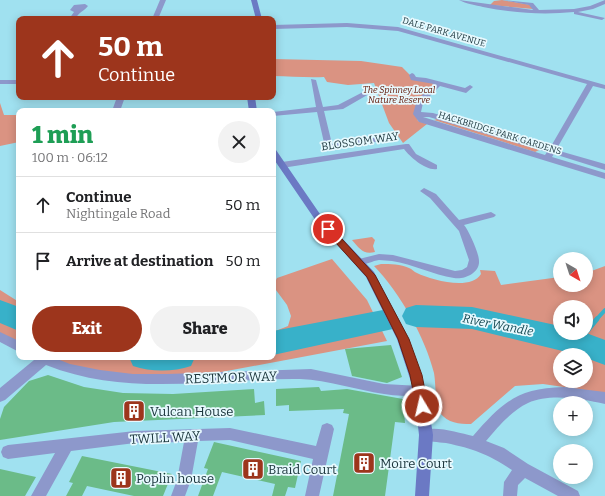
<!DOCTYPE html>
<html lang="en">
<head>
<meta charset="utf-8">
<style>
	:root { --surface:#fff; --page:#f2f2f2; --text:#202124; --muted:#757577; --line:#e0e0e0; --accent:#9d351c }
	body { margin:0; font-family:Bitter,serif; background:var(--page); color:var(--text); height:100vh; display:flex; flex-direction:column; font-size:15px; white-space:nowrap }
	* { box-sizing:border-box; margin:0 }
	p { font-size:13px; color:var(--muted) }
	.icon { flex:none; width:22px; height:22px; fill:none; stroke:currentColor; stroke-width:2; stroke-linecap:round; stroke-linejoin:round }
	.map { position:relative; flex:1; overflow:hidden }
	.side { position:absolute; left:16px; top:108px; width:260px; height:252px; display:flex; flex-direction:column; background:var(--surface); border-radius:8px; box-shadow:0 2px 10px #0003 }
	.side>* { flex:none }
	.hud { position:absolute; left:16px; top:16px; width:260px; height:84px; border-radius:8px; box-shadow:0 2px 10px #0003; background:#9d351c; color:#fff; overflow:hidden }
	.needle { width:26px; rotate:141deg }
	.controls { position:absolute; left:553px; top:252px; display:grid; gap:8px }
	.controls a { display:grid; place-items:center; width:40px; height:40px; border-radius:50%; background:var(--surface); box-shadow:0 2px 10px #0003; font-size:20px }
	.pin { position:absolute; display:grid; place-items:center; width:34px; height:34px; color:#fff; margin:-17px; border:2px solid #fff; border-radius:50%; box-shadow:0 1px 4px #0007 }
	.me { position:absolute; width:44px; margin:-22px; rotate:351deg; stroke-linejoin:round; filter:drop-shadow(0 0 3px #0008) }
	.turn { display:flex; align-items:center; gap:14px; height:84px; padding:0 16px; font-size:18px }
	.turn .icon { width:52px; height:52px; stroke-width:2.5 }
	.turn b { display:block; font-size:28px; line-height:34px }
	.round { display:grid; place-items:center; flex:none; width:42px; height:42px; border-radius:21px; background:var(--page) }
	.headline { display:flex; align-items:center; justify-content:space-between; height:68px; padding:0 16px }
	h1 { font-size:24px; font-weight:800; line-height:30px; color:#1e9e55 }
	.cta { display:flex; gap:8px; margin-top:auto; padding:8px 16px }
	.cta a { flex:1; height:46px; border-radius:24px; background:var(--accent); color:#fff; font-size:16px; font-weight:800; line-height:46px; text-align:center }
	.cta a+a { background:var(--page); color:var(--text) }
	ul { padding:0; list-style:none }
	li { display:flex; align-items:center; gap:12px; height:56px; padding:0 16px; border-top:1px solid var(--line) }
	li div { flex:1 }
	li b { display:block; font-size:15px }
	li em { font-style:normal }
	.map>svg:first-child { display:block }
</style>
</head>
<body>
<div class="map">
<svg width="605" height="496" viewBox="0 0 605 496">
	<rect width="100%" height="100%" fill="#a0e1f0"/>
	<!-- green -->
	<path fill="#da9382" fill-rule="evenodd" d="M502 0 531 5 533 9 490 5 494 1Z
		M273 59 361 61 402 67 411 76 435 84C423 94 411 104 418 121L427 124 403 143 389 123 374 83 348 85 327 82 324 77C307 78 290 76 273 76Z
		M0 103 4 115H19V142L0 146Z
		M437 119 537 149 539 150 535 152 434 120Z
		M372 237 375 240 373 246 375 252C363 255 359 248 352 240Z
		M332 259 367 300 387 341 184 379H118L39 357H273V332L288 326 291 316 287 305 273 286 277 278Z
		M381 264C390 264 401 264 409 268 412 269 414 272 417 273 431 280 471 291 481 274L480 270 495 271 501 285 560 277V285H586V273L605 266V393L543 384 515 386 471 424C459 424 448 423 440 413 435 405 436 384 434 373 425 337 400 293 374 266ZM560 307H586V333H560ZM560 355H586V381H560Z
		M0 290 19 302V347L0 337Z"/>
	<g fill="none" stroke-linecap="round" stroke-linejoin="round">
		<!-- stream-far1 -->
		<path stroke="#38b1c9" stroke-width="4" d="M596 320 605 310"/>
		<!-- stream -->
		<path stroke="#38b1c9" stroke-width="5" d="M578 342 597 319"/>
		<!-- river -->
		<path fill="#38b1c9" fill-rule="evenodd" d="M0 300 19 307V331L0 323Z
			M416 305 472 307 560 326V333H586L605 340V365L586 358V355H579L472 329 416 327 406 324 402 316 406 308Z
			M383 310 393 313 397 321 393 329 273 355V331Z
			M129 357H195L191 366C173 372 151 372 133 366Z"/>
	</g>
	<!-- building -->
	<path fill="#6bbb88" d="M391 345 402 377 387 383 352 376 345 349Z
		M48 375 84 387 123 393 173 394 254 389 255 403 264 401 265 415 114 422 0 440V419L4 407 29 381Z
		M319 387 321 391 347 389 403 399 405 423 395 422 385 496H333L349 414 343 413 344 409 289 411V405L276 406V389Z
		M214 442 301 461 295 488 288 487 285 496H272L275 484 222 472 213 496H198L208 469 204 468Z
		M82 456 172 474 163 496H134L87 486 82 496H66L73 483 69 482Z
		M0 469 36 477 25 496H0Z"/>
	<g fill="none" stroke-linecap="round" stroke-linejoin="round">
		<!-- minor -->
		<path fill="#8d98cb" fill-rule="evenodd" d="M160 0H166L158 19H152Z
			M459 0 533 10 529 5 502 0 533 3 539 10 574 9 590 6 605 0V4L593 9 578 12 605 18 602 20 574 14V12C543 15 513 13 483 7 476 5 466 4 459 0Z
			M74 5 85 4 88 6C83 12 80 11 75 19H69L74 12 70 10Z
			M347 23 398 27 605 85V89L593 86 556 150 605 164V170L554 154 552 157 605 173V179L419 122 413 114 417 100 434 84 411 80 409 75 412 73 414 74 416 77 426 78 465 88 470 85 473 87 466 93 440 86 423 103 421 112 433 113 550 148 587 84 398 31 347 27 273 29V25ZM423 117H429L547 152 545 155Z
			M311 79 316 80 323 107 338 105 363 92V84L368 85 369 94 343 109 324 111 332 144 393 135 397 137 396 139 329 149 325 147 317 112 273 116V112L316 107Z
			M0 80H19V84H0Z
			M117 97H125L120 111H112Z
			M406 144H409L416 154 437 165V169C426 171 410 157 404 149L282 168 278 165 282 162Z
			M424 188 436 194 459 220 491 212 496 215 494 217 464 225C469 231 479 253 479 261 480 273 464 280 454 278 433 275 413 264 392 261 388 261 383 260 379 260 371 261 363 267 355 264L354 262 355 260 379 254 393 255 455 271 462 270 467 267 469 260 459 231 430 198 420 191Z
			M0 332 19 341V352L0 342Z
			M33 357H52L70 364 100 370 133 374H167L311 369 384 384 420 386 425 387 426 391 425 395 420 396C408 396 396 396 384 394 356 390 329 380 300 379 213 378 129 398 46 365L5 400 0 402V388L34 360Z
			M564 387 605 392V404C582 399 550 393 528 403 511 411 498 427 486 441L504 448 528 464 578 491 580 496H558L525 478 518 485 517 496H503L504 482 512 470C488 454 474 449 446 443 438 442 429 442 421 439L419 435 421 431C436 425 458 433 473 436 502 403 517 388 564 387Z
			M327 423 332 425 334 429 319 496H305L313 459 230 440 198 441 191 480 185 496H171L177 480 184 442 135 443 71 451 46 496H31L55 453 8 459 3 457 1 452 3 447 8 445 135 431 230 428 316 446 322 425Z"/>
		<!-- secondary -->
		<path fill="#6b79c4" fill-rule="evenodd" d="M251 0H257L262 19H256Z
			M247 97H255L257 111H249Z
			M273 150H276L322 217 374 272 409 339 426 391 433 435 429 496H415L419 435 414 391 397 339 366 277 316 221 273 158Z"/>
	</g>
	<!-- route -->
	<path fill="#9d351c" stroke="#662212" d="M328 226 331 227 375 275 409 339 422 375 428 406 426 409 422 411 418 409 416 406 410 375 398 339 367 277 325 231 324 229Z"/>
	<!-- icons -->
	<defs>
		<g id="building-square" transform="scale(1.15)"><rect x="-9" y="-9" width="18" height="18" rx="4" fill="#9d351c" stroke="#e7f9fe"/><path d="M-4-6H4V6H1V3H-1V6H-4ZM-2.5-4.3h1.7v1.8h-1.7ZM.8-4.3h1.7v1.8H.8ZM-2.5-1h1.7V.8h-1.7ZM.8-1h1.7V.8H.8Z" fill="#fff"/></g>
	</defs>
	<g fill-rule="evenodd">
		<use href="#building-square" x="134" y="411"/>
		<use href="#building-square" x="364" y="463"/>
		<use href="#building-square" x="253" y="469"/>
		<use href="#building-square" x="121" y="478"/>
	</g>
	<g text-anchor="middle" stroke-width="3.5" stroke-linejoin="round" paint-order="stroke">
		<!-- far-street labels -->
		<g font-size="9" fill="#1b353c" stroke="#e7f9fe">
			<text transform="translate(444 32) rotate(16)" y="3">DALE PARK AVENUE</text>
			<text transform="translate(500 133) rotate(17)" y="3">HACKBRIDGE PARK GARDENS</text>
		</g>
		<!-- far-park labels -->
		<g font-size="9" font-style="italic" fill="#5e1201" stroke="#e7f9fe">
			<text x="399" y="93">The Spinney Local<tspan x="399" dy="10">Nature Reserve</tspan></text>
		</g>
		<!-- street labels -->
		<g font-size="11" fill="#1b353c" stroke="#e7f9fe">
			<text transform="translate(360 141) rotate(-8)" y="4">BLOSSOM WAY</text>
		</g>
		<!-- water labels -->
		<g font-size="12" font-style="italic" fill="#134751" stroke="#e7f9fe">
			<text transform="translate(498 325) rotate(11)" y="4">River Wandle</text>
		</g>
		<!-- near-street labels -->
		<g font-size="13" fill="#1b353c" stroke="#e7f9fe">
			<text transform="translate(231 377) rotate(-2)" y="5">RESTMOR WAY</text>
			<text transform="translate(165 437) rotate(-3)" y="5">TWILL WAY</text>
		</g>
		<!-- near-poi labels -->
		<g font-size="13" fill="#1b353c" stroke="#e7f9fe" text-anchor="start">
			<text x="150" y="416">Vulcan House</text>
			<text x="380" y="468">Moire Court</text>
			<text x="268" y="474">Braid Court</text>
			<text x="136" y="483">Poplin house</text>
		</g>
	</g>
</svg>
<div class="controls">
<a><svg class="needle" viewBox="-14 -14 28 28"><path d="M0-13l5 13h-10z" fill="#e53935"/><path d="M0 13l5-13h-10z" fill="#757577"/></svg></a>
<a><svg class="icon" aria-label="sound" viewBox="0 0 24 24"><path d="M4 9h4l5-4v14l-5-4H4zM17 9q2 3 0 6"/></svg></a>
<a><svg class="icon" aria-label="layers" viewBox="0 0 24 24"><path d="M12 4l9 5-9 5-9-5zM3 14l9 5 9-5"/></svg></a>
<a>+</a>
<a>−</a>
</div>
<div class="pin" style="left:328px;top:229px;background:#d93025"><svg class="icon" aria-label="arrive" viewBox="0 0 24 24"><path d="M6 21V4h12l-3 4 3 4H6"/></svg></div>
<svg class="me" style="left:422px;top:406px" viewBox="-20 -20 40 40"><circle r="17" fill="#9d351c" stroke="#fff" stroke-width="3"/><path d="M0-11L8 9 0 5-8 9z" fill="#fff"/></svg>
<div class="hud">
<div class="turn"><svg class="icon" aria-label="ahead" viewBox="0 0 24 24"><path d="M12 20V5M6 11l6-6 6 6"/></svg><div><b>50 m</b>Continue</div></div>
</div>
<section class="side">
<div class="headline"><div><h1>1 min</h1><p>100 m · 06:12</p></div><a class="round"><svg class="icon" aria-label="close" viewBox="0 0 24 24"><path d="M6 6l12 12M18 6L6 18"/></svg></a></div>
<ul>
<li><svg class="icon" aria-label="ahead" viewBox="0 0 24 24"><path d="M12 20V5M6 11l6-6 6 6"/></svg><div><b>Continue</b><p>Nightingale Road</p></div><em>50 m</em></li>
<li><svg class="icon" aria-label="arrive" viewBox="0 0 24 24"><path d="M6 21V4h12l-3 4 3 4H6"/></svg><div><b>Arrive at destination</b></div><em>50 m</em></li>
</ul>
<div class="cta"><a>Exit</a><a>Share</a></div>
</section>
</div>
</body>
</html>
